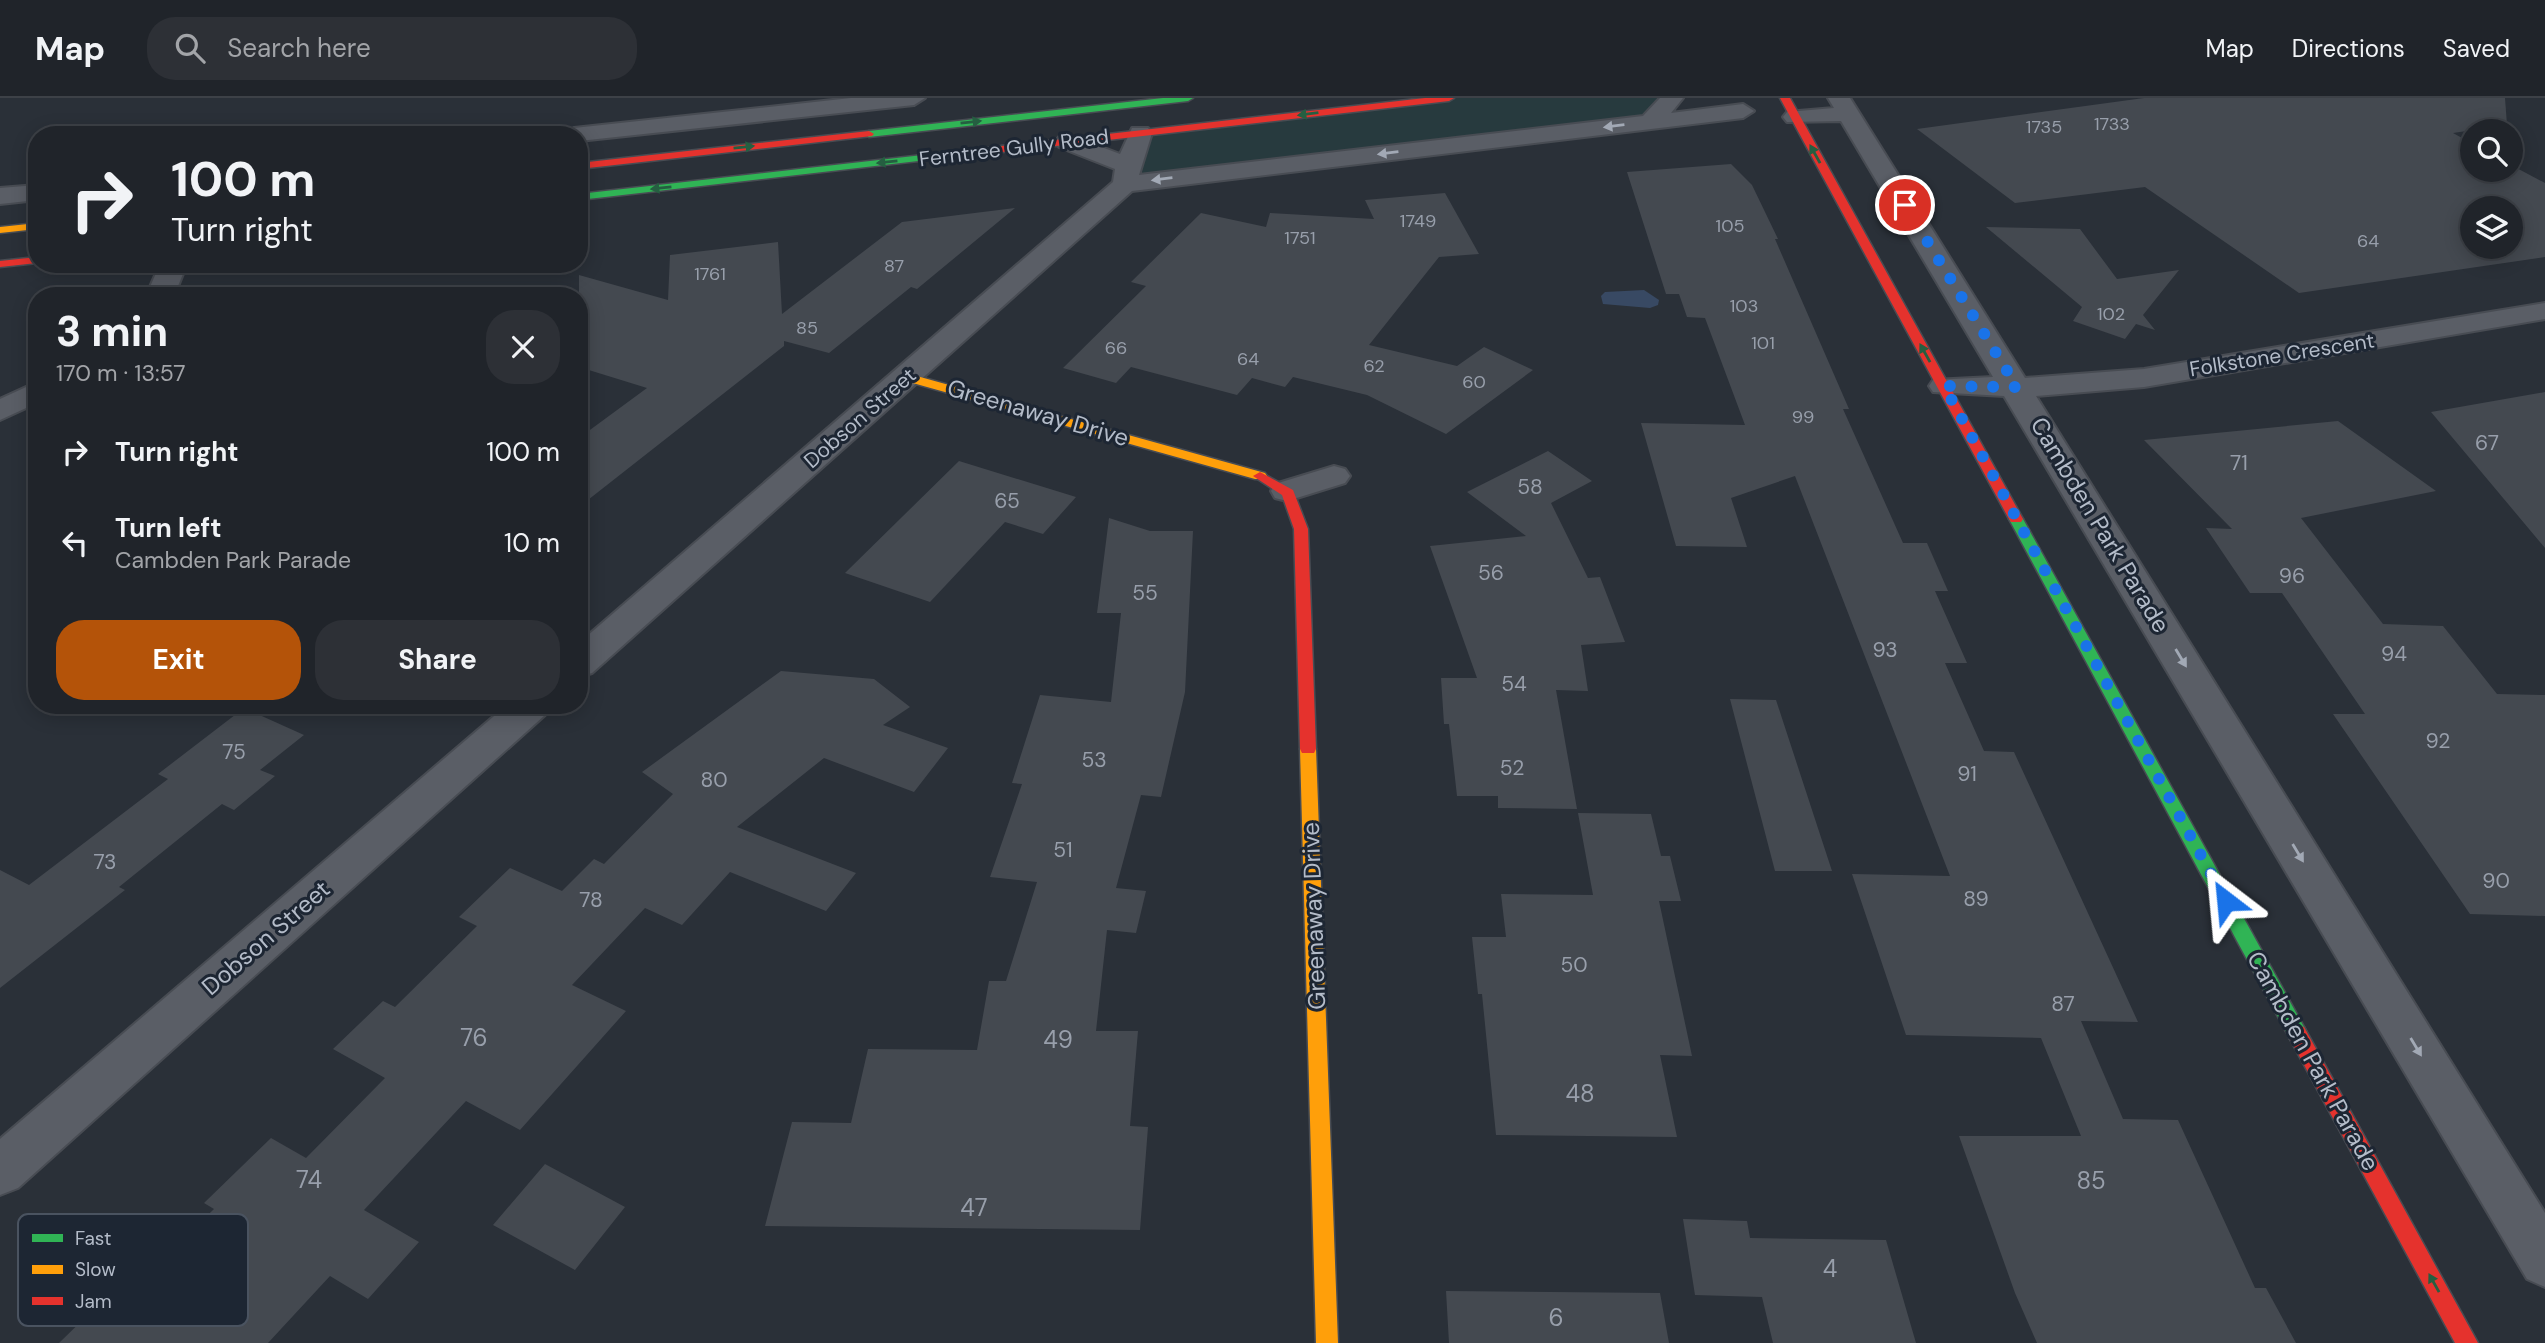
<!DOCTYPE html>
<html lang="en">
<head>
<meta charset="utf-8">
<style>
	:root { --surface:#20242a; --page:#2d3036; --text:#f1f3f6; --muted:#a2a4a8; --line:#3d4147; --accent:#b45309 }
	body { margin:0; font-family:"DM Sans",sans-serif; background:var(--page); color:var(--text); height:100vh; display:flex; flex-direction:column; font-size:26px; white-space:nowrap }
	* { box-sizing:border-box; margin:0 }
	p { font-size:23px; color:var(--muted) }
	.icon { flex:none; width:38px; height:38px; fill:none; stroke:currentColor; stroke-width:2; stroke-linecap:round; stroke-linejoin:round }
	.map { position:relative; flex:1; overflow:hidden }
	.side { position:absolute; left:28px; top:189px; width:560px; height:427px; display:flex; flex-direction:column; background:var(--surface); border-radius:28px; box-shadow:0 4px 18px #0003,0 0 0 2px var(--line) }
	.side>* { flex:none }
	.banner { position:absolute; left:28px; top:28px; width:560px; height:147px; border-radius:28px; box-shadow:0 4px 18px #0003,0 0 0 2px var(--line); background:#20242a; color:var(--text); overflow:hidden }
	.buttons { position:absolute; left:2460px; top:21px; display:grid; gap:14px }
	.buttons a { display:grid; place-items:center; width:63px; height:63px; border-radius:50%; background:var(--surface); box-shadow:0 4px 18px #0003,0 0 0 2px var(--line); font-size:35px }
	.pin { position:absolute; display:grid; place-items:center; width:60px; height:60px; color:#fff; margin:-30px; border:4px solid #fff; border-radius:50%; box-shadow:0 2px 7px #0007 }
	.me { position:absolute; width:77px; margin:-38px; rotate:331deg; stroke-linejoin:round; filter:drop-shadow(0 0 5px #0008) }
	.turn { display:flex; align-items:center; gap:24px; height:147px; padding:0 28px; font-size:32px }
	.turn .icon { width:91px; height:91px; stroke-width:2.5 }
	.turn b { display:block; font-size:49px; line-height:60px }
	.round { display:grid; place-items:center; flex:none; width:74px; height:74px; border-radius:28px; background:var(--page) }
	.headline { display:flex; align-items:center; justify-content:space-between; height:119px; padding:0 28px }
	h1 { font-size:42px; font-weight:700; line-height:52px }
	.button { display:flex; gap:14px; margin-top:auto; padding:14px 28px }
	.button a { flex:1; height:80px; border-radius:28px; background:var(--accent); color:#fff; font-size:28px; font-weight:700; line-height:80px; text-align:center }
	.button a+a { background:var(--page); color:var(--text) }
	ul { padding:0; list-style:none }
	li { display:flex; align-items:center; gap:21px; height:91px; padding:0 28px }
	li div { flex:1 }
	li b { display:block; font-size:26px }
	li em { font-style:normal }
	header { display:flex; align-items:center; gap:42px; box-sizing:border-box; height:98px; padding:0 35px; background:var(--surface); border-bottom:2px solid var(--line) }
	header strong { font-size:33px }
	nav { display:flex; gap:38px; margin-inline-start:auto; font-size:24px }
	.search { width:490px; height:63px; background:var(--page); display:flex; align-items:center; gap:18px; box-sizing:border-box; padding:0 24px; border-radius:28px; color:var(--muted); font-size:26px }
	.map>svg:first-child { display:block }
</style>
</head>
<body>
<header>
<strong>Map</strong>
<div class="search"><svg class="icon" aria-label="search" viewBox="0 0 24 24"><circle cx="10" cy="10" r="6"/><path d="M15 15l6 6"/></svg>Search here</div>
<nav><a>Map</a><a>Directions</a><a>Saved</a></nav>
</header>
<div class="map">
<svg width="2545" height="1245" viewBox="0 0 2545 1245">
	<rect width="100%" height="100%" fill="#2a3038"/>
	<!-- green -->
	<path fill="#273a3e" d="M1449 0H1672L1650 24 1127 80 1140 35Z"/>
	<!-- water -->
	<path fill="#384963" d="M1644 192 1659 202 1658 207 1650 210 1603 206 1601 198 1605 194Z"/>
	<!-- building -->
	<path fill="#444950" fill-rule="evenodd" d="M2144 0H2505L2507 27 2453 35 2473 46V72H2511V67L2545 85V159L2299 195 2145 89 2015 105 1917 31ZM2473 110H2511V149H2473Z
		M1731 66 1752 87 1778 141H1775L1849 311H1843L1903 445H1927L1948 493H1935L1967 565H1945L1984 653 2014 654 2138 924 2081 923 2123 1021 2178 1022 2255 1190H2266L2296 1245H2037L2015 1195 1959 1038H2081L2041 940 1906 937 1852 776 1950 778 1795 378 1731 400 1747 449 1676 448 1641 325 1745 327 1705 220 1687 219 1679 196H1666L1627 74Z
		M1445 95 1479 156 1439 159 1369 247 1457 268 1484 249 1533 272 1446 336 1367 297 1293 279 1285 289 1252 280 1237 297 1131 269 1116 285 1063 270 1146 188 1131 184 1201 115 1266 129 1270 115 1374 121 1365 102Z
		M1015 110 917 191 911 189 829 255 784 243V248L579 409V340L647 290 579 269V177L668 202 670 157 778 144 782 216 902 124Z
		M1986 129 2080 131 2117 181 2179 172 2143 217 2155 232 2136 226 2125 241 2073 223 2082 209Z
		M2545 294V450L2431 314Z
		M2338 323 2436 393 2301 420 2383 526 2443 528 2497 596 2545 597V818L2470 816 2333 616H2365L2282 495H2250L2206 430 2232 431 2144 342Z
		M1548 353 1592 383 1551 405 1588 480 1600 479 1625 544 1581 547 1588 593 1556 592 1577 711 1498 710V698H1457L1449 626H1444L1441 580H1477L1430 448 1526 438 1467 394Z
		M959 363 1076 399 1043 436 1005 424 930 504 845 475Z
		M1109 420 1150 433H1193L1185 594 1161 699 1141 697 1116 790 1146 793 1136 835 1107 832 1096 933H1138L1130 1028 1148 1029 1140 1132 765 1128 792 1024 851 1025 868 951 977 952 989 883H1006L1037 784 990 779 1022 686 1012 685 1040 597 1111 604 1121 515H1097Z
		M781 573 874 581 910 609 883 627 948 650 914 694 824 660 737 729 856 775 826 813 730 774 682 827 645 810 572 887 626 913 520 1032 466 1003 364 1112 419 1144 368 1201 330 1178 268 1245H59L136 1170 146 1177 214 1111 204 1105 271 1040 306 1060 385 980 333 951 383 903 395 909 477 828 459 819 510 770 562 793 594 761 604 766 673 696 642 674Z
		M1730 601 1776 602 1832 773H1775Z
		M244 610 304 637 260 672 275 678 234 712 222 706 119 789 125 792 0 890V772L29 787 168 681 158 676Z
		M1578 715 1651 716 1661 758H1670L1681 803H1659L1692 958 1660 957 1677 1039 1496 1037 1482 896H1478L1472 839H1506L1501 796 1593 797Z
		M545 1066 625 1109 575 1172 493 1127Z
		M1683 1121 1747 1123 1750 1140 1886 1142 1916 1245H1773L1762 1199 1695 1197Z
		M1446 1193 1660 1195 1669 1245H1449Z"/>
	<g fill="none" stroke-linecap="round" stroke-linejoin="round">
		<!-- street casing -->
		<g stroke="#484c53" stroke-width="4">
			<path id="street" d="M851 0H925L914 7 579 43V37H562L574 30Z
				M1660 0H1683L1671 15 1743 6 1754 13 1743 20 1132 93 592 575 579 579V545L1113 84 1115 71 1059 49 1055 44 1059 39H1075L1120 56 1132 30H1148L1152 35 1139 77 1643 18Z
				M1828 0H1850L2025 280 2144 271 2545 205V221L2144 289 2036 298 2545 1115V1189L2527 1181 2004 298 1933 294 1929 288 1933 282 1993 279 1841 23 1787 24 1783 19 1787 14 1834 10Z
				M37 87V102L0 106V90Z
				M160 166H187L174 198H146Z
				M37 284V305L0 322V301Z
				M1334 368 1345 371 1350 378 1345 385 1287 403 1275 400 1271 393 1275 386Z
				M507 607H551L545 617 18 1090 0 1097V1041Z"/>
		</g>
		<!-- fast casing -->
		<g stroke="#484c53" stroke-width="3">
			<path id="fast" d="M1163 0H1193L1188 3 869 39 864 36 869 33Z
				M1002 48 1007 51 1005 53 579 102V96Z
				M2016 417 2023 421 2304 929 2307 935 2304 941 2297 943 2290 941 2009 421Z"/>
		</g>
		<!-- slow casing -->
		<g stroke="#484c53" stroke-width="3">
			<path id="slow" d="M37 125V131L0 135V129Z
				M906 275 1265 375 1267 378 1265 381H1255L902 282V276Z
				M1308 645 1314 647 1316 651 1338 1245H1316L1300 651 1302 647Z"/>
		</g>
		<!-- jam casing -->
		<g stroke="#484c53" stroke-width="3">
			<path id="jam" d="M1425 0H1454L1449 3 1002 54 997 51 1002 48Z
				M1780 0H1790L2023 421 2021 424H2011L2009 421Z
				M869 33 874 36 872 38 579 71V65Z
				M37 159V165L0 169V163Z
				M1260 374 1293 392 1308 431 1316 651 1314 655H1302L1300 651 1294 431 1282 397 1253 378Z
				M2297 927 2304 929 2478 1245H2455L2290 941 2287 935 2290 929Z"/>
		</g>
		<!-- street -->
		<use href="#street" fill="#5a5e66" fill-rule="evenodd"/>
		<!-- fast -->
		<use href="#fast" fill="#30b455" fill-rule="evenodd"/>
		<!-- slow -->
		<use href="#slow" fill="#ff9f0a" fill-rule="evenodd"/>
		<!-- jam -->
		<use href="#jam" fill="#e5322d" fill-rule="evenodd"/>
	</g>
	<!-- one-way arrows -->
	<defs><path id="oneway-solid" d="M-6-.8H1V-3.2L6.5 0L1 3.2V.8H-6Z" transform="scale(1.75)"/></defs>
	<g fill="#255f41">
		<use href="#oneway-solid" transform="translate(1308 16) rotate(173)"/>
		<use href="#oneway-solid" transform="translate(971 24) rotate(-6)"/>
		<use href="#oneway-solid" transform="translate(744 49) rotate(-6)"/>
		<use href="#oneway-solid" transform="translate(1815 56) rotate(-119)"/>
		<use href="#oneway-solid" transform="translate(887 64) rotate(174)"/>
		<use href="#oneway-solid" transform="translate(661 90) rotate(174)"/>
		<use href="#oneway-solid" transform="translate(1925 255) rotate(-119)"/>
		<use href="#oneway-solid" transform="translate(2434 1185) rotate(-119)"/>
	</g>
	<g fill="#a2a9b5">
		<use href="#oneway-solid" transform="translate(1614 28) rotate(173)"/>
		<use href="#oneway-solid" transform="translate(1388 55) rotate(173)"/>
		<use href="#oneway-solid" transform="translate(1162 81) rotate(173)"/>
		<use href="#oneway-solid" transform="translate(2181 560) rotate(59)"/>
		<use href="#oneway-solid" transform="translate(2298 755) rotate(59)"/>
		<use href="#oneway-solid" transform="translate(2416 949) rotate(59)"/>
	</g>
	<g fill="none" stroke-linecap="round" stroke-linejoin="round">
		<!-- route -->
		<path stroke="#1a73e8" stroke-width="12" stroke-dasharray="0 21.6" d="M1905 107 2017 289 1944 288 2226 803"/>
	</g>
	<g text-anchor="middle" stroke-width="6" stroke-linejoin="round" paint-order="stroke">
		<!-- far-number labels -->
		<g font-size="18" fill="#989fab">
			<text x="2112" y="32">1733</text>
			<text x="2044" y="35">1735</text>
			<text x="1418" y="129">1749</text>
			<text x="1730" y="134">105</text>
			<text x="1300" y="146">1751</text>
			<text x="2368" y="149">64</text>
			<text x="894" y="174">87</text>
			<text x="710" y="182">1761</text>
			<text x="1744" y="214">103</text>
			<text x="2111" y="222">102</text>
			<text x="807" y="236">85</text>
			<text x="1763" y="251">101</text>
			<text x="1116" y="256">66</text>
			<text x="1248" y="267">64</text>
			<text x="1374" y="274">62</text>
			<text x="1474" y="290">60</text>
			<text x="1803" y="325">99</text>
		</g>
		<!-- far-street labels -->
		<g font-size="21" fill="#b4bcc9" stroke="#1d2633">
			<text transform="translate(1014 50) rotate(-7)" y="7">Ferntree Gully Road</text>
			<text transform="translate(2282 257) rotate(-9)" y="7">Folkstone Crescent</text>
			<text transform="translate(860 320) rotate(-41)" y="7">Dobson Street</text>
		</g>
		<!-- number labels -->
		<g font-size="21" fill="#989fab">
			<text x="2487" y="352">67</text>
			<text x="2239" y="372">71</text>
			<text x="1530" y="396">58</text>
			<text x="1007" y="410">65</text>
			<text x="1491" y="482">56</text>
			<text x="2292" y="485">96</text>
			<text x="1145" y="502">55</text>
			<text x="1885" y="559">93</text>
			<text x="2394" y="563">94</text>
			<text x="1514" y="593">54</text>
			<text x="2438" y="650">92</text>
			<text x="234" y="661">75</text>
			<text x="1094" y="669">53</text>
			<text x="1512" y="677">52</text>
			<text x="1967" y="683">91</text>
			<text x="714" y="689">80</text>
			<text x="1063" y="759">51</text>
			<text x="105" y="771">73</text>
			<text x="2496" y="790">90</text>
			<text x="1976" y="808">89</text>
			<text x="591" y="809">78</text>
			<text x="1574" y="874">50</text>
			<text x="2063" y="913">87</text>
		</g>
		<!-- street labels -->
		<g font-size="24" fill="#b4bcc9" stroke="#1d2633">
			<text transform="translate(1038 315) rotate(16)" y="8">Greenaway Drive</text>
			<text transform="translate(2100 427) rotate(59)" y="8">Cambden Park Parade</text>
			<text transform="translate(1314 818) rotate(-92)" y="8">Greenaway Drive</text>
			<text transform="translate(266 840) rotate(-41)" y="8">Dobson Street</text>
			<text transform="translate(2313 963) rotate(61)" y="8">Cambden Park Parade</text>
		</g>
		<!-- near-number labels -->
		<g font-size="24" fill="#989fab">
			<text x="474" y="948">76</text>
			<text x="1058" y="950">49</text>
			<text x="1580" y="1004">48</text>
			<text x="309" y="1090">74</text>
			<text x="2091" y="1091">85</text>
			<text x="974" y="1118">47</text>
			<text x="1830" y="1179">4</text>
			<text x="1556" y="1228">6</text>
		</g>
	</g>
	<!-- legend -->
	<rect x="18" y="1116" width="230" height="112" rx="10" fill="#1d2633" stroke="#4a5360" stroke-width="2"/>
	<rect x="32" y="1136" width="31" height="8" fill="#30b455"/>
	<rect x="32" y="1167" width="31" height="9" fill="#ff9f0a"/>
	<rect x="32" y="1199" width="31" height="8" fill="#e5322d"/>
	<g font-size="19" fill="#b4bcc9">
		<text x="75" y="1147">Fast</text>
		<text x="75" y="1178">Slow</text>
		<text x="75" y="1210">Jam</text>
	</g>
</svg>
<div class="buttons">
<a><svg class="icon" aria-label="search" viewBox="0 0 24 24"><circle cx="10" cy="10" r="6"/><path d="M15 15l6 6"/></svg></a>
<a><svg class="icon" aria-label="layers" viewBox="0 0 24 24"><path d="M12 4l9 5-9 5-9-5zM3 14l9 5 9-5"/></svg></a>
</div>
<div class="pin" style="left:1905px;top:107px;background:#d93025"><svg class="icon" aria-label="arrive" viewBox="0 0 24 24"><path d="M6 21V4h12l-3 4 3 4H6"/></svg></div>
<svg class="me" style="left:2226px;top:803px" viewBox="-20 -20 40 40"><path d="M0-17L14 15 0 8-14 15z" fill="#1a73e8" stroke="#fff" stroke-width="4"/></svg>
<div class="banner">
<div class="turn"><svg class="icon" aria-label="right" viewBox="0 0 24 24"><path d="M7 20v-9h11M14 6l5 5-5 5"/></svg><div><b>100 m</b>Turn right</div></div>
</div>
<section class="side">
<div class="headline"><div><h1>3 min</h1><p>170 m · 13:57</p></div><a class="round"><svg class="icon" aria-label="close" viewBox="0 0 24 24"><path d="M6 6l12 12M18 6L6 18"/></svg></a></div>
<ul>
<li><svg class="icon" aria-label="right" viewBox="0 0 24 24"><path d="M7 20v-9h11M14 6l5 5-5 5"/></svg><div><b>Turn right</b></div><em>100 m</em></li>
<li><svg class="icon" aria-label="left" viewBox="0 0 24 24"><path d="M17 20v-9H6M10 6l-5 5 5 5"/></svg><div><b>Turn left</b><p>Cambden Park Parade</p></div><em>10 m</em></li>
</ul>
<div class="button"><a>Exit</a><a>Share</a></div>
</section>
</div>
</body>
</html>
